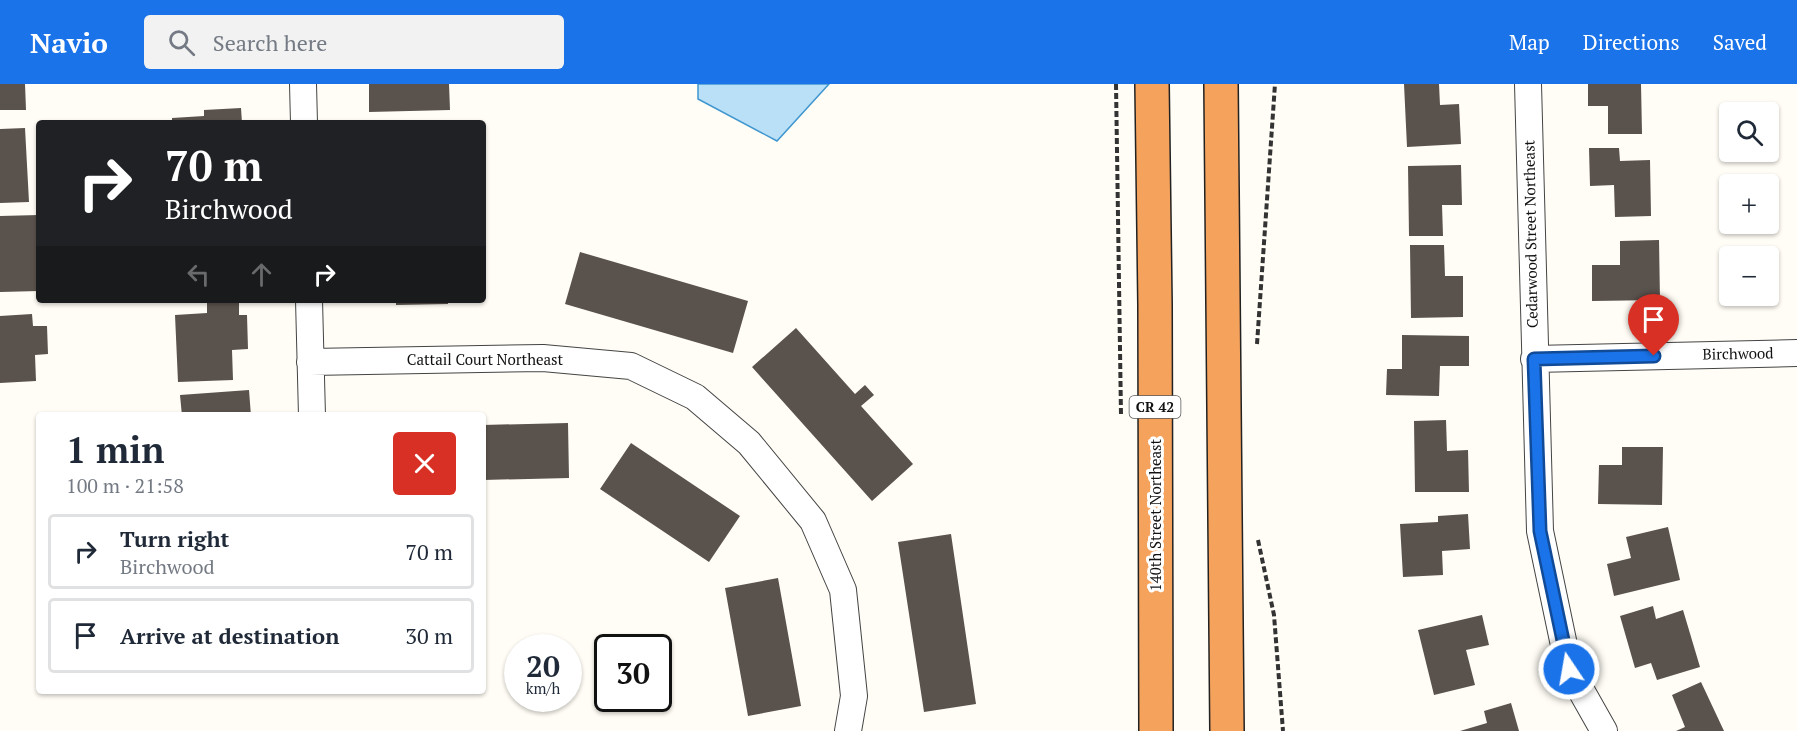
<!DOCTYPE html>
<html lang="en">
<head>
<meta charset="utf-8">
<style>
	:root { --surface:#fff; --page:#f2f2f3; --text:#1f2937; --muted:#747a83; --line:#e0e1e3; --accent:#1a73e8 }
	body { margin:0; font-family:"PT Serif",serif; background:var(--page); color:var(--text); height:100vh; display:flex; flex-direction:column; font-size:22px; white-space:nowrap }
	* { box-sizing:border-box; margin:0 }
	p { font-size:20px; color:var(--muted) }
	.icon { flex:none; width:33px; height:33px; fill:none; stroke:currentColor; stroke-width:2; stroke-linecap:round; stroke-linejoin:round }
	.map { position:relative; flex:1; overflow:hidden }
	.details { position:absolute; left:36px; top:328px; width:450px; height:282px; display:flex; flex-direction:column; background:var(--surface); border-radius:6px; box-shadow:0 2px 4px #0004 }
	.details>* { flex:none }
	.top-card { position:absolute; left:36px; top:36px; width:450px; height:183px; border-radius:6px; box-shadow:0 2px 4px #0004; background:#202124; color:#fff; overflow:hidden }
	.controls { position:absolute; left:1719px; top:18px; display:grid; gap:12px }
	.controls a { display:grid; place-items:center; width:60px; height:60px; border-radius:6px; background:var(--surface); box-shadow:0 2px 4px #0004; font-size:30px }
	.speed { position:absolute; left:504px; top:550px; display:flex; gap:12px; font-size:30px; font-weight:700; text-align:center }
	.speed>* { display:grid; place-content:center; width:78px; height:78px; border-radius:50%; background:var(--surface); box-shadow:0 2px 4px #0004; line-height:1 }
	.speed small { font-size:15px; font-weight:400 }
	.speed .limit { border:3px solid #111; border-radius:9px; background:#fff; color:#111 }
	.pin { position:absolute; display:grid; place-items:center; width:51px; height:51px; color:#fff; margin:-62px -26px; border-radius:50% 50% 50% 0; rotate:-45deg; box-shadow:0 0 6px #0007 }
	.pin .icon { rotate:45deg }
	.me { position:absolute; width:66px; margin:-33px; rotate:348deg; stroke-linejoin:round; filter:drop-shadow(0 0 4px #0008) }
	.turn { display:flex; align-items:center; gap:21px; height:126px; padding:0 30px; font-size:27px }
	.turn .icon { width:78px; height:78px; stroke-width:2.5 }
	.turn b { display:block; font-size:42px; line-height:51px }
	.lanes { display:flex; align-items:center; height:57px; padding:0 30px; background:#0003; justify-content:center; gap:30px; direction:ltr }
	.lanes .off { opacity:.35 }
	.round { display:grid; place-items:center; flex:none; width:63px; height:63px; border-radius:6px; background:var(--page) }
	.head { display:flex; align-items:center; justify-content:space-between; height:102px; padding:0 30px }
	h1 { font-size:36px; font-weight:700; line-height:45px }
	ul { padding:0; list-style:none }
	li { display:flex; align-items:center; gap:18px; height:75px; margin:0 12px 9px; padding:0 18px; border:3px solid var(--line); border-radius:6px }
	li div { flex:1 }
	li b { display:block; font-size:22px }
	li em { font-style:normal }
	header { display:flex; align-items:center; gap:36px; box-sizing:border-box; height:84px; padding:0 30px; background:var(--accent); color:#fff }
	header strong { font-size:28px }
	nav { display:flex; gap:33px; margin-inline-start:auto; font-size:21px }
	.search { width:420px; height:54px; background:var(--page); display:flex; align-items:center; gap:15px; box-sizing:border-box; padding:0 21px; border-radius:6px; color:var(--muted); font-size:22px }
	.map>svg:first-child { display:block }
</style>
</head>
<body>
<header>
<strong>Navio</strong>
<div class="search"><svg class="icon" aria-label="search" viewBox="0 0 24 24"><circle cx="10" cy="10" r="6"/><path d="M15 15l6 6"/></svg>Search here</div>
<nav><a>Map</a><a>Directions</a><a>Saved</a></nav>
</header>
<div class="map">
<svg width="1797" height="647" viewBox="0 0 1797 647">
	<rect width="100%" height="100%" fill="#fffdf5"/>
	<!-- water -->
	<path fill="#b9e0f7" stroke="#3f96cf" stroke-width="1.5" d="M698 0H829L777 57 698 15Z"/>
	<!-- building -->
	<path fill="#5a524d" d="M0 0H25L26 26H0Z
		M369 0H449L450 26 369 28Z
		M1404 0H1439L1440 21 1459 20 1461 60 1407 63Z
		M1588 0H1641L1642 50H1608V22H1588Z
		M241 24 242 39H172V34L204 32V26Z
		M25 44 29 118 0 119V45Z
		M1589 64H1619L1620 77 1650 76 1651 132 1615 133 1614 101 1590 102Z
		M1461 81 1462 121H1442L1443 152H1409L1408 82Z
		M39 131V207L0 208V132Z
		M1659 156 1660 216 1592 217V181H1620V157Z
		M1410 161H1444L1445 192H1463V233L1411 234Z
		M580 168 748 217 733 269 565 220Z
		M396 216H448V220L396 221Z
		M207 217H239V231H247L248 265 232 266 233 296 178 298 175 231 207 229Z
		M32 230 33 242H47L48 270 35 271 36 297 0 299V232Z
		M796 244 855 310 865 301 874 311 861 322 913 380 872 417 752 283Z
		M1402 251 1469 252V282H1440L1439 312 1386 311 1387 285H1402Z
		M249 306 251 332H182L180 311Z
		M1446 336 1447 367 1468 366 1469 408H1415L1414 337Z
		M568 339 569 394 483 396V341Z
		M631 359 740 432 709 478 600 405Z
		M1622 363H1663L1662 421 1598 420 1599 381H1622Z
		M1468 430 1470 465 1442 467 1443 491 1403 493 1400 440 1438 438V432Z
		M1668 443 1680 496 1614 512 1607 480 1631 474 1626 453Z
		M951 450 976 620 924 628 898 458Z
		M778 494 801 622 748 632 725 504Z
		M1653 522 1656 535 1683 526 1700 583 1657 596 1651 579 1635 584 1620 532Z
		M1482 531 1489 561 1466 566 1475 601 1434 611 1418 546Z
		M1701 598 1724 647H1676L1685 643 1672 611Z
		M1511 619 1519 647H1460L1487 639 1484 627Z"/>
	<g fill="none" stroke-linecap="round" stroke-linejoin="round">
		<!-- street casing -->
		<g stroke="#444" stroke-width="28">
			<path id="street" d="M303 0 304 39
				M1528 0 1540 447 1569 585 1604 647
				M309 216 312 332
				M1534 275 1797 269
				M310 278 543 274 631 282 695 313 749 359 813 437 843 506 854 612 848 647"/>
		</g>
		<!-- highway casing -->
		<g stroke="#222" stroke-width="36">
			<path id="highway" d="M1152 0 1155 221 1156 647
				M1221 0 1227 647"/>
		</g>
		<!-- path -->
		<path stroke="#333" stroke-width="4" stroke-dasharray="6 3" stroke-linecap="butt" d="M1116 0 1121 331
			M1257 260 1275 0
			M1258 456 1274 531 1283 647"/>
		<!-- street -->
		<use href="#street" stroke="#fff" stroke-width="26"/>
		<!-- highway -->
		<use href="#highway" stroke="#f5a25d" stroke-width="33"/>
	</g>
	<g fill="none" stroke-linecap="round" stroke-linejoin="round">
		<!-- route casing -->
		<g stroke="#114b97" stroke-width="15">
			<path id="route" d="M1569 585 1540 447 1534 275 1654 272"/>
		</g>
		<!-- route -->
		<use href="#route" stroke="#1a73e8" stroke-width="10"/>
	</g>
	<g text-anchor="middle" stroke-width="6" stroke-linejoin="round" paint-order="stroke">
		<!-- shield labels -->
		<rect fill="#fff" stroke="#585858" stroke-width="1.5" x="1129.5" y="312" width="51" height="22" rx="4.5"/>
		<g font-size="14" font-weight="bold" fill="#111">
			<text x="1155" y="328">CR 42</text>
		</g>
		<!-- street labels -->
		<g font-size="15" fill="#111" stroke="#fff">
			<text transform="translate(1531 150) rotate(-91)" y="5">Cedarwood Street Northeast</text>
			<text transform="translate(1738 270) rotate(-1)" y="5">Birchwood</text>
			<text x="485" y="281">Cattail Court Northeast</text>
			<text transform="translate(1156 431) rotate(-90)" y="5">140th Street Northeast</text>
		</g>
	</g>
</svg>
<div class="controls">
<a><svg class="icon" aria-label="search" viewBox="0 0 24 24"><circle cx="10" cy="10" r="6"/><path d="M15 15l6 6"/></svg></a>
<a>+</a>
<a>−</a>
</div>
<div class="speed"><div>20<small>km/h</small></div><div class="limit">30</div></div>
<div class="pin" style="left:1654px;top:272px;background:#d93025"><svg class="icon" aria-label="arrive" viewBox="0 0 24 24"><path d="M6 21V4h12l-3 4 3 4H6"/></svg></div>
<svg class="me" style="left:1569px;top:585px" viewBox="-20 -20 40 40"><circle r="17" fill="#1a73e8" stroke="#fff" stroke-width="3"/><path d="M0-11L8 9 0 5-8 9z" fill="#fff"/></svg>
<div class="top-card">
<div class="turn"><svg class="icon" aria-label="right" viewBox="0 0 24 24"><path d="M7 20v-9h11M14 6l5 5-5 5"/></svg><div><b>70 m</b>Birchwood</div></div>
<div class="lanes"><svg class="icon off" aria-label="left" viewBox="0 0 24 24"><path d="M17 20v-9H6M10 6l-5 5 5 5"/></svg><svg class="icon off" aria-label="ahead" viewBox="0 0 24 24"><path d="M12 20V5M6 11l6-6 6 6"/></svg><svg class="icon" aria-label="right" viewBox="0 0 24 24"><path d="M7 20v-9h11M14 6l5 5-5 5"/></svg></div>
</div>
<section class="details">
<div class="head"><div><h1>1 min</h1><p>100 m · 21:58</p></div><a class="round" style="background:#d93025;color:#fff"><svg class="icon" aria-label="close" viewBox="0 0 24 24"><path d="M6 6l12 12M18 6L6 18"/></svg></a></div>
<ul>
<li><svg class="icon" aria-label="right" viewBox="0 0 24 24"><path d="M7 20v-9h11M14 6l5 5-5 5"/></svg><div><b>Turn right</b><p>Birchwood</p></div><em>70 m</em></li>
<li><svg class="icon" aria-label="arrive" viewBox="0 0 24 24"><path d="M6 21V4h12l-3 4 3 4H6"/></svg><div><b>Arrive at destination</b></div><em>30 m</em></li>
</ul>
</section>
</div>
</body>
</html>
